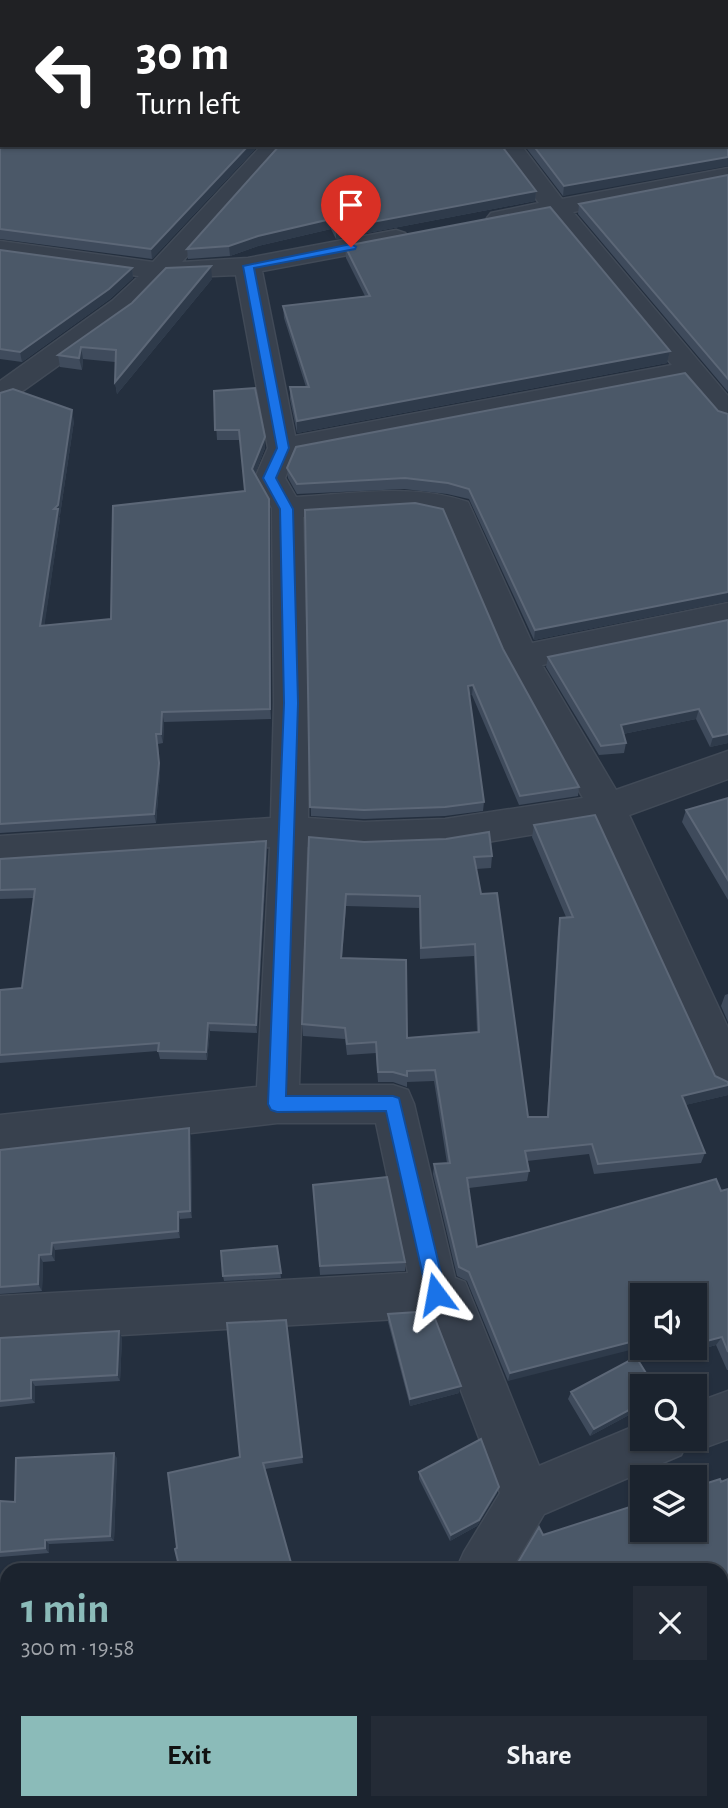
<!DOCTYPE html>
<html lang="en">
<head>
<meta charset="utf-8">
<style>
	:root { --surface:#1b232e; --page:#242b36; --text:#f1f3f6; --muted:#a0a4aa; --line:#39404a; --accent:#8bbbb9 }
	body { margin:0; font-family:"Alegreya Sans",sans-serif; background:var(--page); color:var(--text); height:100vh; display:flex; flex-direction:column; font-size:26px; white-space:nowrap }
	* { box-sizing:border-box; margin:0 }
	p { font-size:23px; color:var(--muted) }
	.icon { flex:none; width:38px; height:38px; fill:none; stroke:currentColor; stroke-width:2; stroke-linecap:round; stroke-linejoin:round }
	.map { position:relative; flex:1; overflow:hidden }
	.drawer { position:absolute; left:0px; top:1563px; width:728px; height:247px; display:flex; flex-direction:column; background:var(--surface); border-radius:21px 21px 0 0; box-shadow:0 2px 5px #0004,0 0 0 2px var(--line) }
	.drawer>* { flex:none }
	.guide { position:absolute; left:0px; top:0px; width:728px; height:147px; box-shadow:0 2px 5px #0004,0 0 0 2px var(--line); background:#202124; color:#fff; overflow:hidden }
	.fabs { position:absolute; left:630px; top:1283px; display:grid; gap:14px }
	.fabs a { display:grid; place-items:center; width:77px; height:77px; border-radius:0px; background:var(--surface); box-shadow:0 2px 5px #0004,0 0 0 2px var(--line); font-size:35px }
	.pin { position:absolute; display:grid; place-items:center; width:60px; height:60px; color:#fff; margin:-72px -30px; border-radius:50% 50% 50% 0; rotate:-45deg; box-shadow:0 0 7px #0007 }
	.pin .icon { rotate:45deg }
	.me { position:absolute; width:77px; margin:-38px; rotate:347deg; stroke-linejoin:round; filter:drop-shadow(0 0 5px #0008) }
	.turn { display:flex; align-items:center; gap:24px; height:147px; padding:0 21px; font-size:32px }
	.turn .icon { width:91px; height:91px; stroke-width:2.5 }
	.turn b { display:block; font-size:49px; line-height:60px }
	.round { display:grid; place-items:center; flex:none; width:74px; height:74px; border-radius:0px; background:var(--page) }
	.head { display:flex; align-items:center; justify-content:space-between; height:119px; padding:0 21px }
	h1 { font-size:42px; font-weight:600; line-height:52px; color:var(--accent) }
	.action { display:flex; gap:14px; margin-top:auto; padding:14px 21px }
	.action a { flex:1; height:80px; border-radius:0px; background:var(--accent); color:#111; font-size:28px; font-weight:600; line-height:80px; text-align:center }
	.action a+a { background:var(--page); color:var(--text) }
	.map>svg:first-child { display:block }
</style>
</head>
<body>
<div class="map">
<svg width="728" height="1808" viewBox="0 0 728 1808">
	<rect width="100%" height="100%" fill="#242f3e"/>
	<g fill="none" stroke-linecap="round" stroke-linejoin="round">
		<!-- minor casing -->
		<g stroke="#414a57" stroke-width="3">
			<path id="minor" d="M262 145H287L182 262 248 258 396 230 405 233 409 238 405 243 396 246 262 271 295 436 672 365 550 216 500 226 491 223 487 218 491 213 539 203 496 145H521L562 199 728 168V182L573 212 728 396V423L718 420 684 380 295 455 285 478 296 497C355 494 411 483 468 502L532 643 728 603V627L542 665 616 790 728 751V779L629 815 728 1028V1092L713 1086 596 824 445 849 364 852 307 847 299 1085H393L408 1090 414 1104 455 1278 465 1282 539 1466 642 1423V1438H695V1403L728 1391V1439L695 1451 685 1447 681 1455 544 1514 511 1570H456L464 1552 500 1493 433 1317 0 1342V1296L408 1273 376 1123H277L0 1155V1115L257 1087 270 847 0 866V836L271 818 274 703 272 508 255 478 268 448 236 275 166 278 132 313 10 400 0 403V381L112 301 139 276 0 257V241L153 262ZM415 510 444 516 504 657 583 798 445 819 364 822 308 818V703L303 517Z
				M105 1802H165L162 1808H103Z
				M517 1802H573L575 1808H519Z"/>
		</g>
		<!-- minor -->
		<use href="#minor" fill="#38414e" fill-rule="evenodd"/>
	</g>
	<!-- wall -->
	<path fill="#3f4b5c" fill-rule="evenodd" d="M0 128 2 145H259L152 259 0 239Z
		M280 145 536 191 535 201 336 239 331 229 258 246 230 256 188 259 187 249Z
		M524 145H726L563 196Z
		M728 175V392L578 214 579 204Z
		M345 246 670 351 667 363 297 433 290 399V387H306L284 318 283 306 365 296 346 258Z
		M0 250 132 268 133 278 110 299 22 362 0 359Z
		M212 279 117 394 115 382V362L83 359 82 370 60 367 58 355Z
		M214 391 265 448 255 474 269 509 271 719 164 722 163 743 158 744 160 773 156 823 0 833V393L74 421 60 515 59 516 60 519 44 626 111 619 245 491 240 440H217Z
		M718 411 728 414V601L534 640 469 499 447 494 404 489 297 494 288 478 287 468Z
		M305 510 503 649 579 787 578 796 519 805 472 695H469L484 802 483 811 445 816 364 819 311 816Z
		M728 620V743L710 747 696 719 623 734 626 743 624 753 599 755 546 667 548 657Z
		M728 798V900L682 822 686 810Z
		M534 825 728 1095 685 1105 705 1153 701 1163 594 1174 589 1154 527 1161 529 1171 527 1181 469 1188 477 1247 728 1189V1370H727L716 1345 654 1362 648 1348H695V1295L508 1381 467 1281 457 1276 433 1174 434 1164 447 1163 434 1081 407 1082V1087L393 1082H378L376 1053 347 1055 345 1039 303 1036 302 1024 309 837 492 856 491 868 476 869 481 894 528 1117H547L558 930 560 918 566 917 532 837ZM346 906 419 908 420 959 474 956 477 1032 407 1038 342 958Z
		M266 841 267 850 257 1033 210 1031 207 1060 160 1059 158 1051 0 1063V990L22 988 34 898 0 899V859Z
		M728 994V1022L721 1006 725 995Z
		M191 1136 192 1218 180 1219V1238L55 1250V1261L43 1262 42 1291 0 1294V1150Z
		M313 1185 405 1262V1271L320 1275Z
		M277 1246 281 1278 224 1281 223 1276Z
		M388 1314 459 1393 410 1406 388 1322Z
		M286 1320 303 1463 265 1469 293 1570 177 1548 240 1457Z
		M0 1338H122L120 1381 35 1386V1403L0 1407Z
		M642 1386V1408L590 1436 568 1399 571 1392Z
		M117 1458 114 1541 49 1544V1553L0 1557V1501L15 1502Z
		M419 1472 497 1493 477 1526 450 1541 419 1479Z
		M720 1479 721 1482 728 1479V1808H716L714 1802H721V1570H500L501 1567 516 1566 539 1527 543 1535 642 1503V1530H695V1487Z
		M648 1802H678L664 1808H650Z"/>
	<!-- shaded-wall -->
	<path fill="#2f3b4b" d="M249 145H259L152 259 151 249Z
		M728 157V166L563 196 564 186Z
		M536 191 535 201 336 239V229Z
		M331 219V229L258 246 230 256 229 246 258 236Z
		M211 266 212 279 117 394 115 382Z
		M132 268 133 278 110 299 22 362 20 352Z
		M81 347 83 359 82 370 79 358Z
		M670 351 667 363 297 433V421Z
		M72 410 74 421 60 515 59 516 60 519 43 636 40 626 54 509Z
		M265 437V448L253 479 252 469Z
		M269 499V509L271 719 270 709Z
		M728 592V601L534 640 535 630Z
		M473 685 472 695 467 696 468 686Z
		M699 709 696 719 618 735 621 725Z
		M162 712 164 722 163 743 161 734Z
		M156 734 160 773 156 823 154 814Z
		M728 734V743L710 747 713 737Z
		M266 841 267 850 257 1033 256 1025Z
		M346 894V906L341 969V958Z
		M208 1023 210 1031 207 1060 206 1052Z
		M728 1085V1095L677 1107 682 1096Z
		M189 1128 191 1136 192 1218 190 1211Z
		M178 1212 180 1219V1238L178 1231Z
		M52 1243 55 1250V1261L51 1254Z
		M39 1255 43 1262 42 1291 38 1284Z
		M119 1331 122 1338 120 1381 117 1375Z
		M722 1337 716 1345 654 1362 659 1354 683 1348H695V1344Z
		M642 1339V1347L508 1381 510 1373Z
		M31 1380 35 1386V1403L31 1398Z
		M461 1386 459 1393 410 1406V1399Z
		M642 1403V1408L590 1436 594 1429Z
		M114 1453 117 1458 114 1541 110 1536Z
		M499 1487 497 1493 477 1526 450 1541 451 1535Z
		M45 1540 49 1544V1553L45 1548Z"/>
	<!-- building -->
	<path fill="#4b5868" stroke="#5c6777" stroke-width="2" fill-rule="evenodd" d="M1 0H728V1L726 2H3Z
		M0 14H2V50L0 49Z
		M726 16H728V157L564 186 533 145H726Z
		M0 66H2V112L0 111Z
		M2 127V145H249L151 249 0 229V128Z
		M280 145H501L536 191 336 229 331 219 258 236 229 246 187 249Z
		M728 175V379L579 204Z
		M550 207 670 351 297 421 290 387H309L283 306 370 296 345 246Z
		M0 250 132 268 109 289 20 352 0 349Z
		M211 266 115 382 116 350 81 347 79 358 58 355 132 303 166 268Z
		M685 373 718 411 728 414V592L535 630 469 489 448 483 405 478 297 484 287 468 296 447Z
		M255 388 265 437 252 469 269 499 270 709 162 712 161 734H156L159 763 154 814 0 824V393L13 389 72 410 58 505 54 509H58L40 626 111 619 113 506 245 491 239 430H215L214 391Z
		M415 503 443 509 503 649 579 787 520 796 473 685 468 686 484 802 445 807 364 810 310 807 305 510Z
		M728 620V734L713 737 699 709 621 725 626 743 601 746 548 657Z
		M728 798V880L686 810Z
		M595 815 715 1076 728 1082V1085L682 1096 705 1153 598 1164 592 1144 525 1151 529 1171 467 1178 477 1247 716 1179 721 1191 728 1189V1352L722 1337 695 1344V1295H642V1339L510 1373 469 1272 459 1267 434 1164 450 1163 435 1070 407 1071V1076L393 1072H378L376 1042 347 1044 345 1028 302 1024 309 837 364 842 446 839 489 832 492 856 474 857 481 894 497 893 528 1117H548L560 918 573 917 534 825ZM346 894 420 896 421 948 475 944 479 1032 407 1038 406 960 341 958Z
		M266 841 256 1025 208 1023 206 1052 158 1051 159 1043 0 1055V990L22 988 35 889 0 890V859Z
		M189 1128 190 1211 178 1212V1231L52 1243 51 1254 39 1255 38 1284 0 1287V1150Z
		M387 1177 405 1262 320 1266 313 1185Z
		M277 1246 281 1273 223 1276 221 1251Z
		M432 1311 461 1386 410 1399 388 1314Z
		M286 1320 302 1457 263 1463 293 1570H180L175 1549 177 1548 168 1473 240 1457 227 1323Z
		M119 1331 117 1375 31 1380V1398L0 1401V1338Z
		M656 1348H683L659 1354Z
		M636 1357 654 1386H642V1403L594 1429 571 1392Z
		M481 1439 499 1487 479 1520 451 1535 419 1472Z
		M114 1453 110 1536 45 1540V1548L0 1552V1501L15 1502 16 1458Z
		M720 1479 721 1482 728 1479V1808H724L721 1802V1570H502L501 1567 516 1566 539 1527 543 1535 642 1503V1530H695V1487Z
		M7 1646V1769L0 1767V1684Z
		M654 1802H678L664 1808H656Z"/>
	<!-- route -->
	<path fill="#1a73e8" stroke="#114b97" stroke-width="2" d="M351 244 356 247 355 249 254 268 289 448 276 478 293 509 298 703 286 1096H393L399 1098 446 1294 443 1301 436 1304 430 1301 427 1294 386 1111 277 1112 271 1110 268 1104 284 703 280 509 263 478 277 448 243 266Z"/>
</svg>
<div class="fabs">
<a><svg class="icon" aria-label="sound" viewBox="0 0 24 24"><path d="M4 9h4l5-4v14l-5-4H4zM17 9q2 3 0 6"/></svg></a>
<a><svg class="icon" aria-label="search" viewBox="0 0 24 24"><circle cx="10" cy="10" r="6"/><path d="M15 15l6 6"/></svg></a>
<a><svg class="icon" aria-label="layers" viewBox="0 0 24 24"><path d="M12 4l9 5-9 5-9-5zM3 14l9 5 9-5"/></svg></a>
</div>
<div class="pin" style="left:351px;top:247px;background:#d93025"><svg class="icon" aria-label="arrive" viewBox="0 0 24 24"><path d="M6 21V4h12l-3 4 3 4H6"/></svg></div>
<svg class="me" style="left:436px;top:1294px" viewBox="-20 -20 40 40"><path d="M0-17L14 15 0 8-14 15z" fill="#1a73e8" stroke="#fff" stroke-width="4"/></svg>
<div class="guide">
<div class="turn"><svg class="icon" aria-label="left" viewBox="0 0 24 24"><path d="M17 20v-9H6M10 6l-5 5 5 5"/></svg><div><b>30 m</b>Turn left</div></div>
</div>
<section class="drawer">
<div class="head"><div><h1>1 min</h1><p>300 m · 19:58</p></div><a class="round"><svg class="icon" aria-label="close" viewBox="0 0 24 24"><path d="M6 6l12 12M18 6L6 18"/></svg></a></div>
<div class="action"><a>Exit</a><a>Share</a></div>
</section>
</div>
</body>
</html>
